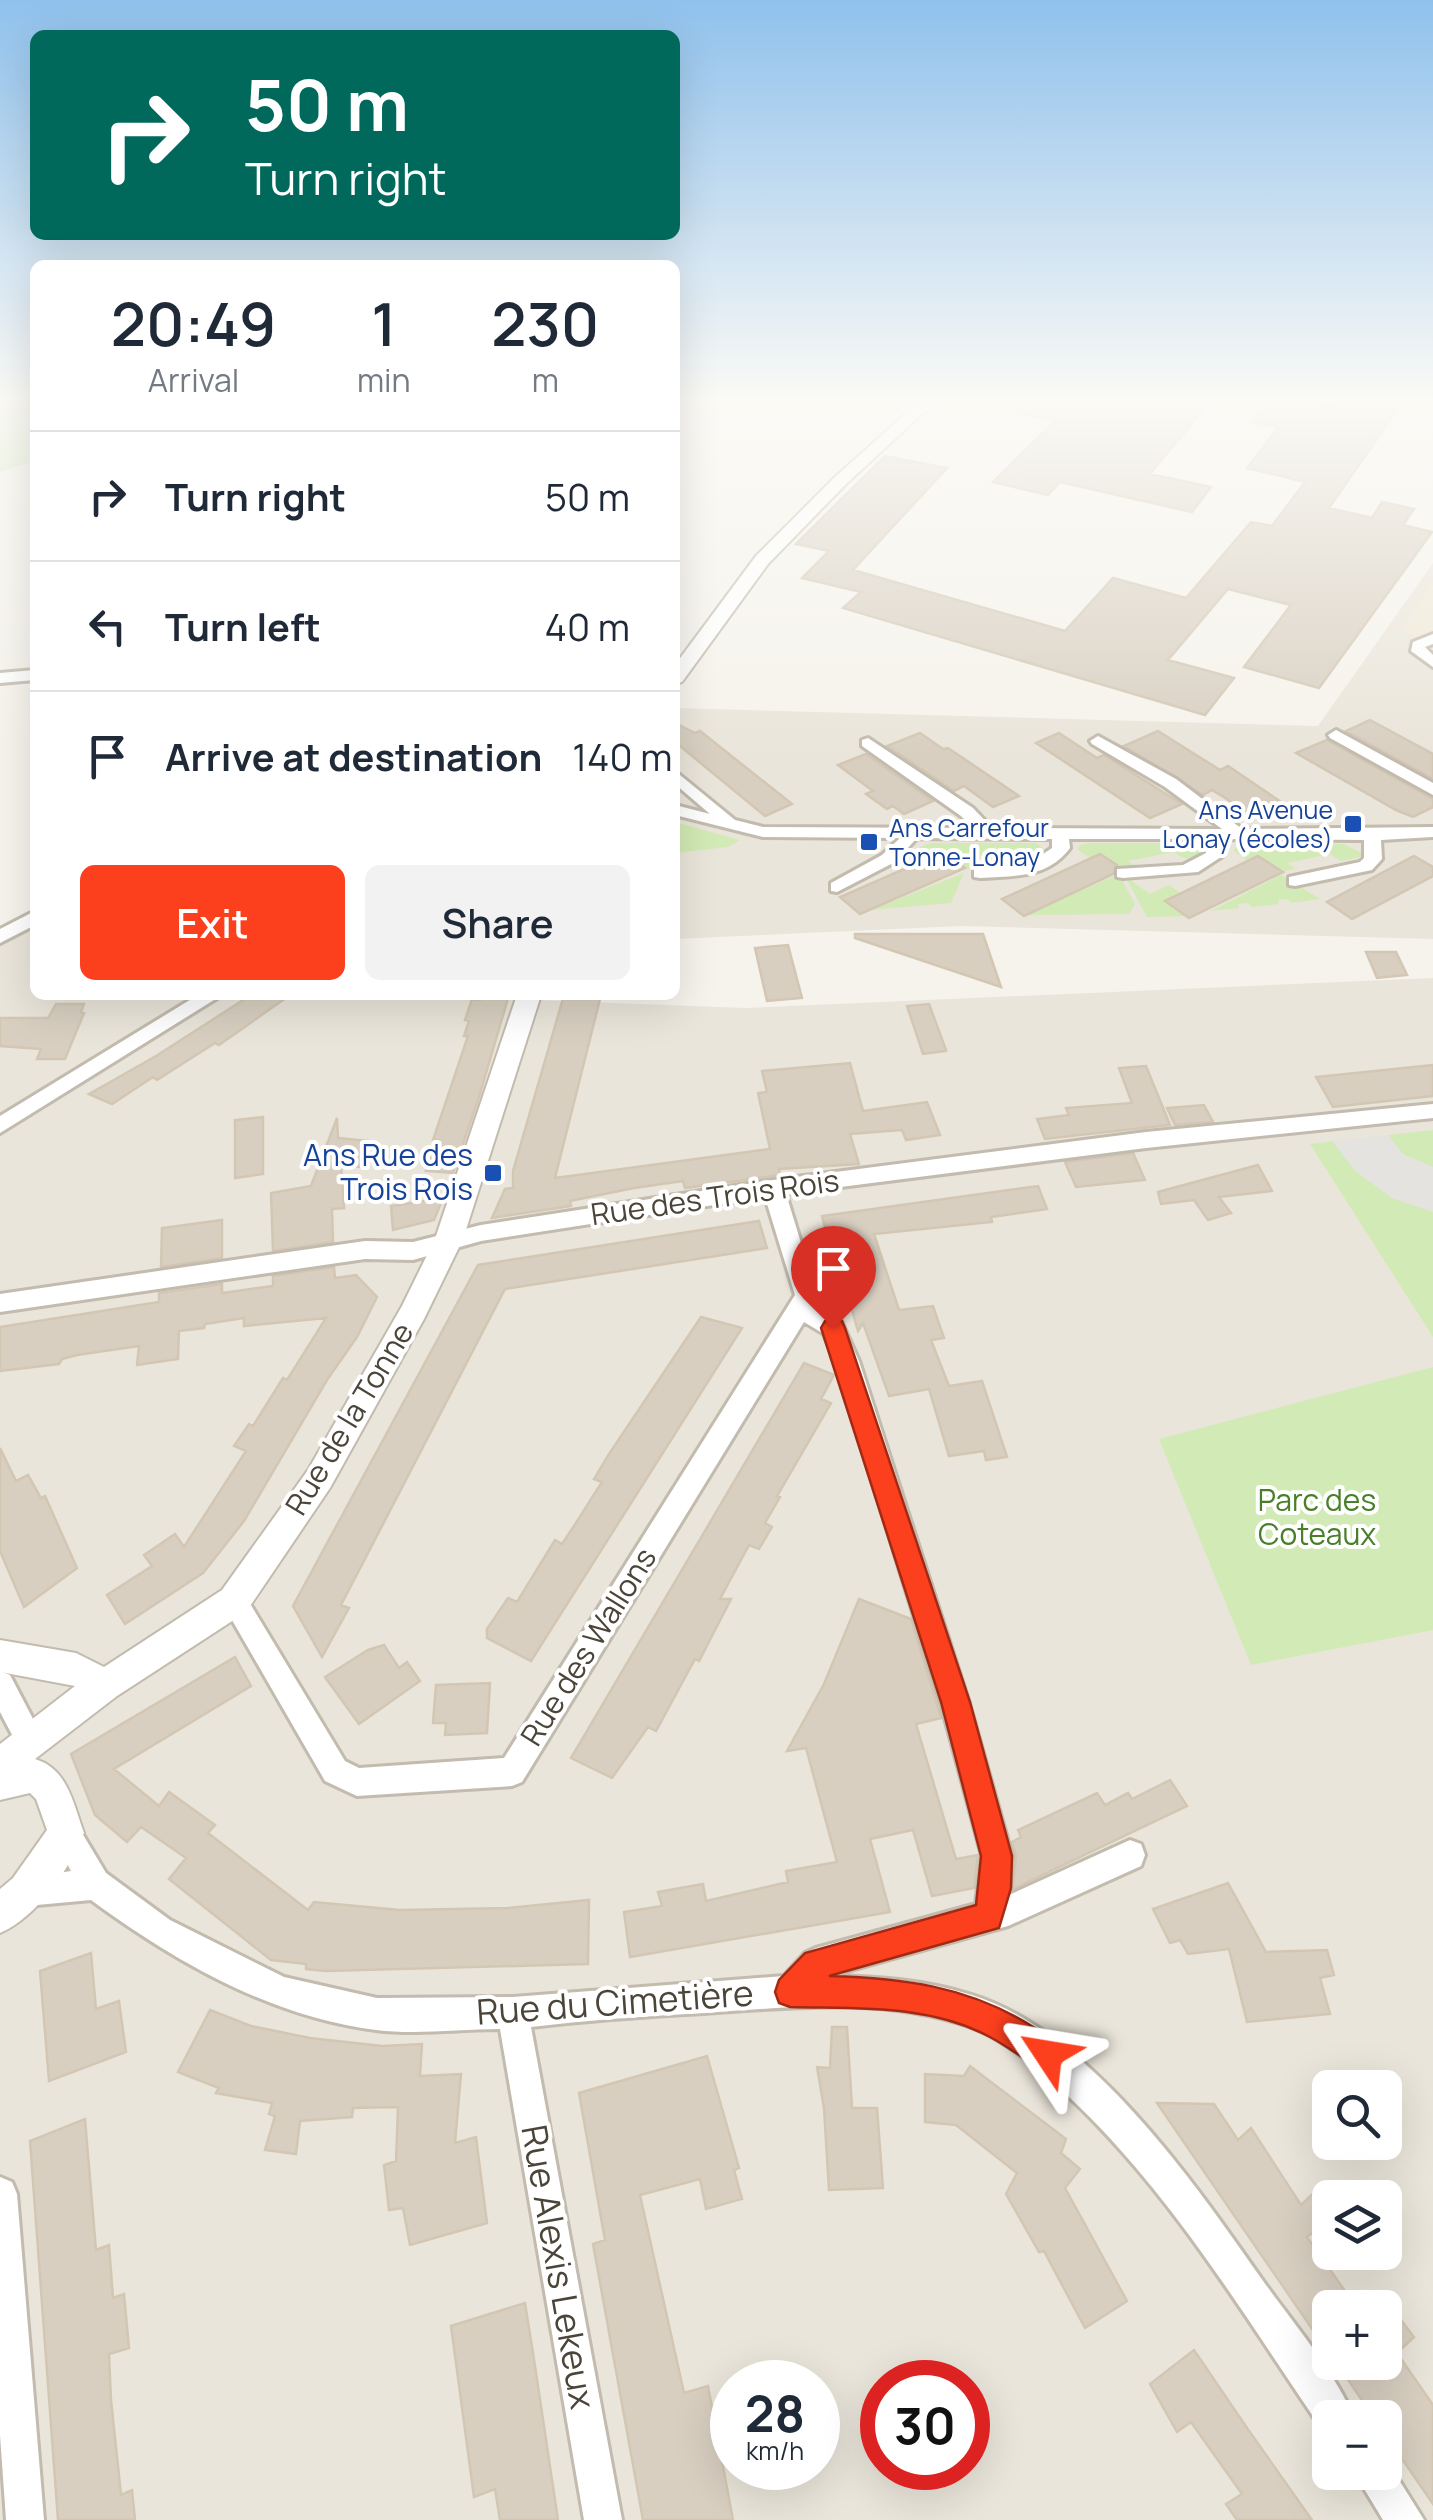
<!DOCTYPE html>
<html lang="en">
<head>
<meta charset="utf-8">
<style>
	:root { --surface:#fff; --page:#f2f2f3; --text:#1f2937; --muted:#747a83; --line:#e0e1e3; --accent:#fc3f1d }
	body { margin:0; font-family:Manrope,sans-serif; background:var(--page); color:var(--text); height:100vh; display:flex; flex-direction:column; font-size:38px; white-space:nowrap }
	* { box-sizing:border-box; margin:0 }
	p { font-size:32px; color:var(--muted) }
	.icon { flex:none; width:55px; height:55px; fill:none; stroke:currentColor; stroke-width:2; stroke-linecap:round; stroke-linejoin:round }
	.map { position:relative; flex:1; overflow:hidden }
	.panel { position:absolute; left:30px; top:260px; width:650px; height:740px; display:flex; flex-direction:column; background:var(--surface); border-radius:15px; box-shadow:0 10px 40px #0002 }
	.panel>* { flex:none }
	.hud { position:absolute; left:30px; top:30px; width:650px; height:210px; border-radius:15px; box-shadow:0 10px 40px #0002; background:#00695c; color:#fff; overflow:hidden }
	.controls { position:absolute; left:1312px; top:2070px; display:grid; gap:20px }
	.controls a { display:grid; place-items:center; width:90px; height:90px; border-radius:15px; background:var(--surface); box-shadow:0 10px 40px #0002; font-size:50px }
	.speed { position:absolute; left:710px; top:2360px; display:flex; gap:20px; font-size:50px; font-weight:700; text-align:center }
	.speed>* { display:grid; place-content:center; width:130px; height:130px; border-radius:50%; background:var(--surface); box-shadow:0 10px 40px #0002; line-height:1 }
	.speed small { font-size:25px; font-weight:400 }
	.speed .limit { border:15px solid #d22; background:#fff; color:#111 }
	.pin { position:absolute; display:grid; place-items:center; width:85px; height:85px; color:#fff; margin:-102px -42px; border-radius:50% 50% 50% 0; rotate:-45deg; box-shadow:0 0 10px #0007 }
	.pin .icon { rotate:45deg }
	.me { position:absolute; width:110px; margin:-55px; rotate:303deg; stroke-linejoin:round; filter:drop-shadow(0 0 8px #0008) }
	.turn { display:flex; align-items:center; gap:35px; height:210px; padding:0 50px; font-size:45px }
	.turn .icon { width:130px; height:130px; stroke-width:2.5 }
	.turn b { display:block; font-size:70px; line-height:85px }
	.eta { display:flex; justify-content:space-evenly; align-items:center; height:170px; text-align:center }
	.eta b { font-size:60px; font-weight:600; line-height:70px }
	.primary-button { display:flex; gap:20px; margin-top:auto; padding:20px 50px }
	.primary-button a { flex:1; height:115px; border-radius:15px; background:var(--accent); color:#fff; font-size:40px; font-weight:600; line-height:115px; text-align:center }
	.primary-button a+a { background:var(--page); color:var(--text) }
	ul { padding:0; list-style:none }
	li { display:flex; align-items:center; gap:30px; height:130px; padding:0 50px; border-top:2px solid var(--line) }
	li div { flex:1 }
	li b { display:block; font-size:38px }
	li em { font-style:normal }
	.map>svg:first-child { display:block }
</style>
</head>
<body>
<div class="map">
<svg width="1433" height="2520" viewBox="0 0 1433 2520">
	<rect width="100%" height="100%" fill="#f6f3ec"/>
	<!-- residential -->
	<path fill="#eae5da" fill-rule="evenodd" d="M1433 563V939L961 926 675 939V708L1318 726Z
		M35 917V995H535V1000L745 1008 1433 978V2520H0V937ZM1330 2088H1385V2142H1330ZM1330 2198H1385V2252H1330ZM1330 2308H1385V2362H1330ZM732 2382H818V2468H732ZM882 2382H968V2468H882ZM1330 2418H1385V2472H1330Z"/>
	<!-- education -->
	<path fill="#efe8d6" d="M1433 584V657L1427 654 1431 643 1401 630Z"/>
	<!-- green -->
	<path fill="#d2eab5" d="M0 403H35V461L0 472Z
		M675 822 740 840 728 847 675 853Z
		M930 843H1036L1048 852 1042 857 1027 858 1017 851 971 859 979 865 969 869 943 853 923 861 920 847Z
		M1092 843H1191L1205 853C1194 863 1184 859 1173 852L1128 861 1136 867 1128 871 1100 854 1090 858 1078 850 1080 845Z
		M1242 844H1343L1362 853 1360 857 1341 861 1330 854 1287 863 1295 868 1283 872 1258 856 1248 861 1233 850Z
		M964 873 951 903 871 910Z
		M1119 874 1135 904 1129 914 1026 915Z
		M1281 875 1320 899 1291 903 1288 899 1278 900 1279 904 1252 907 1248 903 1238 904 1239 908 1211 911Z
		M1125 876 1150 894 1169 885 1181 893 1165 901 1186 916 1147 917Z
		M1433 1130V1337L1310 1144Z
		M1433 1367V1630L1251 1665 1159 1439Z"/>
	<!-- parking -->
	<path fill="#e5e3e0" d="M1388 1135 1403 1154 1433 1167V1212L1392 1198 1355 1171 1332 1141Z"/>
	<!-- building -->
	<path fill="#d8cfc1" stroke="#d3c7b4" stroke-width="2.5" d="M1017 403H1209L1150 474 1211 487 1192 512 1060 482 1048 495 993 482 1055 421 1016 413Z
		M1266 403H1316L1341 408 1342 403H1402L1329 508 1372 518 1382 502 1414 509 1403 525 1432 532 1319 688 1244 667 1291 605 1228 589 1168 660 1234 678 1205 715 843 608 861 592 802 578 829 551 796 544 885 456 947 468 853 570 1065 631 1113 578 1186 598 1251 522 1272 526 1305 482 1247 468 1278 427 1252 422Z
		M1370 720 1433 754V779L1346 731Z
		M675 723 695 733 700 731 792 804 765 816 675 742Z
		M1158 731 1220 770 1228 766 1284 804 1256 817 1212 790 1203 795 1124 746Z
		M920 733 943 749 948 748 1019 796 993 807 964 786 954 791 887 746Z
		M1059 733 1097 758 1104 755 1182 804 1150 818 1036 743Z
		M1327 740 1433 799V807L1413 817 1396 810 1296 753Z
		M866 754 933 801 904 814 893 806 887 809 866 794 873 791 838 765Z
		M943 852 965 868 860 914 840 897Z
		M1100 854 1117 865 1113 874 1024 916 1002 899Z
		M1258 856 1283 872 1189 918 1165 901Z
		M1414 856 1433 867V876L1352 919 1327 902Z
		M855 934H983L1001 987 855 938Z
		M788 945 802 998 767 1001 755 948Z
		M1366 952H1396L1407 975 1377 978Z
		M251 995H290L219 1045 215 1043 157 1080 153 1077 112 1104 89 1094 156 1056Z
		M481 995H509L479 1097 453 1173 426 1171 439 1140H433L468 1036H464L469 1021 465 1020 472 999 480 1000Z
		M564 995H601L555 1178 770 1149 758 1093 767 1092 762 1071 850 1063 863 1111 927 1102 940 1135 906 1140 902 1130 850 1134 859 1164 779 1169 780 1175 685 1188 683 1181 634 1188 570 1201 571 1206 492 1218 505 1189 513 1188V1171Z
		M56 1004H84L81 1012 84 1013 65 1059H37L41 1049 0 1046V1018H48Z
		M929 1004 946 1050V1051L923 1054 907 1006Z
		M1433 1065V1096L1333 1107 1316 1077Z
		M1146 1066 1170 1125 1045 1139 1037 1119 1069 1115 1066 1108 1132 1103 1119 1068Z
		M1204 1105 1213 1122 1175 1125 1167 1108Z
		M263 1117V1174L235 1178V1120Z
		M337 1118 338 1138 369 1141 360 1167 341 1165 344 1208 332 1209 333 1242 273 1251 271 1193 311 1186Z
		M1133 1153 1145 1180 1076 1187 1065 1162Z
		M1258 1165 1272 1191 1219 1197 1231 1213 1208 1220 1194 1200 1161 1204 1158 1192Z
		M1038 1186 1047 1209 991 1217 992 1222 874 1234 899 1310 933 1306 944 1338 931 1340 949 1386 982 1381 1007 1457 986 1460 984 1451 949 1456 929 1389 889 1396 863 1323 858 1331 849 1300 845 1301 822 1216Z
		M443 1198 434 1220 393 1230 391 1206Z
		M222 1220V1258L161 1267 162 1228Z
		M759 1221 767 1248 505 1289 341 1605 349 1608 322 1657 293 1606 478 1265Z
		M334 1267 335 1278 356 1275 377 1297 357 1337 327 1380 244 1521 203 1573 125 1624 107 1595 152 1566 144 1555 175 1534 184 1547 246 1451 234 1446 249 1424 253 1426 283 1378 287 1380 326 1318 244 1326V1318L205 1324 204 1328 179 1331 178 1359 137 1365 139 1346 77 1355 62 1359 59 1364 0 1371V1327L159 1302V1293L222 1284V1293L273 1286V1276Z
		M701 1317 742 1328 531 1661 487 1638V1629L508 1598 517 1602 555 1540 562 1544 572 1529 602 1482 594 1479 609 1454Z
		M804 1363 834 1375 821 1399 831 1403 777 1496 780 1497 765 1523 772 1527 759 1549 749 1545 720 1599H731L699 1661 695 1659 656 1731 648 1727 612 1778 571 1758Z
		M0 1448 16 1481 28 1475 41 1498 45 1496 77 1568 24 1607 0 1551Z
		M859 1599 911 1619 941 1718 916 1724 956 1859 978 1855 974 1888 932 1896 913 1830 870 1839 890 1912 630 1957 624 1912 662 1906 658 1892 703 1884 706 1901 788 1882 786 1871 837 1862 806 1748 787 1751 824 1684Z
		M384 1645 399 1668 407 1662 420 1681 359 1724 325 1677 368 1650Z
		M235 1657 251 1686 114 1769 159 1806 169 1792 215 1825 208 1833 308 1910 314 1902 400 1910 508 1908 589 1900 588 1964 326 1971 306 1969V1964L271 1960 169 1879 186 1858 141 1827 127 1842 95 1815 71 1754Z
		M490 1683 487 1733 445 1735 446 1723H433L436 1685Z
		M1170 1780 1187 1806 1013 1889 1016 1856 1012 1842 1021 1837 1018 1830 1097 1793 1105 1805 1128 1793 1132 1799Z
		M1228 1883 1266 1952 1327 1950 1334 1975 1320 1978 1330 2014 1247 2022 1229 1949 1188 1954 1180 1940 1170 1943 1153 1909Z
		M91 1953 96 2009 119 2001 126 2052 49 2081 40 1971Z
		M210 2010 251 2026 310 2038 382 2046 422 2044 420 2076 461 2074 455 2143 476 2137 487 2223 410 2245 403 2208 389 2210 384 2165 396 2161 398 2107 353 2108 352 2117 300 2121 296 2154 265 2150 275 2116 269 2114 272 2103 216 2093 219 2088 178 2072Z
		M832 2027H847L852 2108H877L883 2188 829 2190 824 2108 817 2067 830 2068Z
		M707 2056 739 2168 734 2170 742 2199 706 2209 700 2179 640 2195 684 2393 708 2386 733 2520H643L593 2244 605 2240 579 2093Z
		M970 2066 1066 2139 1061 2153 1080 2169 1065 2188 1127 2301 1085 2328 1044 2251 1039 2252 1006 2194 1017 2173 956 2125 925 2122V2074L964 2076Z
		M1157 2103 1214 2104 1238 2140 1251 2128 1301 2205 1318 2189 1330 2206V2219L1307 2237 1357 2308H1330V2355Z
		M85 2119 96 2250 109 2245 113 2298 124 2294 129 2348 109 2354 111 2400 121 2495 132 2490 135 2520H58L30 2141Z
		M1385 2299 1414 2337 1397 2353 1433 2405V2504L1385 2434V2418H1374L1336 2362H1385Z
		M525 2303 535 2366 558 2520H500L495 2489 474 2497 451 2326Z
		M1194 2350 1247 2428 1312 2520H1237L1226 2504 1242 2494 1191 2422 1177 2432 1150 2384Z"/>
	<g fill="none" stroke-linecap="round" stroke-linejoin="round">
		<!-- minor casing -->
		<g stroke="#c2bbae" stroke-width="6">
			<path id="minor" d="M1433 634V644L1425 647 1433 655V667L1411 651 1413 642Z
				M35 670V680L0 683V673Z
				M1336 730 1433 783V795L1330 738 1328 735Z
				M1098 736 1176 779 1242 829 1433 827V837L1381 840 1382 859 1372 870 1295 886 1289 885V877L1360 862 1364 858V840L1222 839 1224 855 1198 872 1123 878 1117 877V869L1183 865 1206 853 1205 839H1069L1070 848C1048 878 1014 876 980 878L974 877V869L1030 863 1052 848V839L917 838 895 862 837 892 831 891V883L882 855 900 838 763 837 675 815V805L710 814 675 784V771L735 820 763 827 973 828 961 816 862 746V740L868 738 973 808 992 828 1222 829 1165 787 1092 744 1090 741Z
				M35 911V925L0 943V929Z
				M198 995H222L0 1133V1116Z
				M1433 1104V1118L1146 1148 786 1194 817 1295 813 1305 841 1321 859 1361 969 1703 1012 1856 1009 1895 1130 1840 1141 1844 1145 1855 1141 1866 1008 1926 829 1976C878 1977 925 1980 972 1995 1089 2031 1194 2182 1261 2278 1290 2319 1336 2373 1354 2418H1330V2434L1323 2431C1243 2314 1171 2192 1067 2095 1038 2068 1006 2039 968 2026 884 1997 792 2007 705 2013 647 2016 589 2020 531 2027L622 2520H584L500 2029C460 2029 416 2035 376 2030 271 2017 174 1961 91 1900L26 1906 15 1902 11 1891 15 1880 71 1871 51 1833 56 1823 66 1818 76 1823 106 1873 170 1920 284 1977 377 1998 513 1997 784 1976 805 1953 816 1948 976 1904 982 1856 941 1703 835 1361 824 1334 804 1322 522 1782 512 1786 357 1796 325 1781 221 1601 225 1592 234 1589 243 1592 345 1761 359 1768 504 1758 795 1295 765 1197 481 1241 413 1260 365 1259 0 1312V1294L365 1241 413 1242 481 1225 773 1180 1146 1132Z
				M0 1671 10 1675 44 1740 40 1750 30 1754 20 1750 0 1712Z
				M0 2177 12 2182 17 2194 44 2520H6L0 2435Z
				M1386 2459 1424 2520H1383L1354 2472H1385Z"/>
		</g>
		<!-- tertiary casing -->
		<g stroke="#c2bbae" stroke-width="4">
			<path id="tertiary" d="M918 403H934L847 483 768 564 682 682 675 684V665L756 556 835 477Z
				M517 995H541L463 1239 424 1319 330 1488 246 1612 117 1696 35 1759C68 1769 73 1803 84 1833 69 1870 37 1917 0 1933V1889L13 1878 47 1830 36 1799 30 1793 0 1800V1744L75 1686 0 1672V1640L76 1653 104 1667 222 1590 308 1470 402 1306 435 1239Z"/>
		</g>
		<!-- minor -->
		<use href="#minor" fill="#fff" fill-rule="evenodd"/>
		<!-- tertiary -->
		<use href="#tertiary" fill="#fff" fill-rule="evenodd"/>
	</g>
	<!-- sky -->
	<linearGradient id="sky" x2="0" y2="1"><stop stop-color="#8fc1ec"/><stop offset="0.53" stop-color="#fbfaf6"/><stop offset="1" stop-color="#fbfaf6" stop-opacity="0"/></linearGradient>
	<rect width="1433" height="756" fill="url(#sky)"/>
	<!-- route -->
	<path fill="#fc3f1d" stroke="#a42913" stroke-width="2.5" d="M833 1319 842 1321 845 1328 970 1702 1012 1856 1011 1888 999 1928 829 1976C902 1978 967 1986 1030 2025 1044 2034 1058 2039 1064 2054L1059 2066 1048 2071C1026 2062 1008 2046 988 2036 927 2004 857 2009 790 2007L779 2003 775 1992 779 1980 805 1953 976 1905 981 1856 941 1702 821 1328 825 1321Z"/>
	<!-- markers -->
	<g fill="#1a4fb4" stroke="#fff" stroke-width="4">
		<rect x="1343" y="814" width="20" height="20" rx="5"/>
		<rect x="859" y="832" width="20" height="20" rx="5"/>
		<rect x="483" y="1163" width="20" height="20" rx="5"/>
	</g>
	<g text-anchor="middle" stroke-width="8" stroke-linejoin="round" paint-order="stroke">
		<!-- far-transit labels -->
		<g font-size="25" fill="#164399" stroke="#fff" text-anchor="end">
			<text x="1333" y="819">Ans Avenue<tspan x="1333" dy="29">Lonay (écoles)</tspan></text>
			<text x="889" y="837" text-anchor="start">Ans Carrefour<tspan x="889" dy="29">Tonne-Lonay</tspan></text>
		</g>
		<!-- transit labels -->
		<g font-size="30" fill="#164399" stroke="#fff" text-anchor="end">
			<text x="473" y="1166">Ans Rue des<tspan x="473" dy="34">Trois Rois</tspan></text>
		</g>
		<!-- street labels -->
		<g font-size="30" fill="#4b4439" stroke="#fff">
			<text transform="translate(715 1198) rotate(-8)" y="10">Rue des Trois Rois</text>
			<text transform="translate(350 1419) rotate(-59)" y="10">Rue de la Tonne</text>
			<text transform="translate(589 1647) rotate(-58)" y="10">Rue des Wallons</text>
		</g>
		<!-- park labels -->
		<g font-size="30" fill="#4a7f2a" stroke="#fff">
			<text x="1317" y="1511">Parc des<tspan x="1317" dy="34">Coteaux</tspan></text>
		</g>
		<!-- near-street labels -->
		<g font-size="35" fill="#4b4439" stroke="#fff">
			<text transform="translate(615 2003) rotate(-4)" y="12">Rue du Cimetière</text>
			<text transform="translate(558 2267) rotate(80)" y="12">Rue Alexis Lekeux</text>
		</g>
	</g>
</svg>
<div class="controls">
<a><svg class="icon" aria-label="search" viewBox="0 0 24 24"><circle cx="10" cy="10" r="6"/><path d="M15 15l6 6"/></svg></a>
<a><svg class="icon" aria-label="layers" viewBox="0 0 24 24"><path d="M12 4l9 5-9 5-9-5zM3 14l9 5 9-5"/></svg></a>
<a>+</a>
<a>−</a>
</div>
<div class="speed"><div>28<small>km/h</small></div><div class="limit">30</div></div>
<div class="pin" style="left:833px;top:1328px;background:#d93025"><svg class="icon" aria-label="arrive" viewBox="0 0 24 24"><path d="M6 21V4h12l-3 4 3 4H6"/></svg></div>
<svg class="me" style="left:1048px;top:2054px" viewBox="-20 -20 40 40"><path d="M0-17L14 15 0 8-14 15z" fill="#fc3f1d" stroke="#fff" stroke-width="4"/></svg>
<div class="hud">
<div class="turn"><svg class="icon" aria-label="right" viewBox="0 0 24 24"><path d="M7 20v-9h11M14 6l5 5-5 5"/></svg><div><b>50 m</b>Turn right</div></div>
</div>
<section class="panel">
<div class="eta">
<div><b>20:49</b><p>Arrival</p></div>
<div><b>1</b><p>min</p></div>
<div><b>230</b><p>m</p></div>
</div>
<ul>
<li><svg class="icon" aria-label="right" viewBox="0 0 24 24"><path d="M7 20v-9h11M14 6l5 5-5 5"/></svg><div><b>Turn right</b></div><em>50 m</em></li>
<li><svg class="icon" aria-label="left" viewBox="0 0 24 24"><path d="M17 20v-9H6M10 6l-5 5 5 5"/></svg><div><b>Turn left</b></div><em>40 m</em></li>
<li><svg class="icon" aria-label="arrive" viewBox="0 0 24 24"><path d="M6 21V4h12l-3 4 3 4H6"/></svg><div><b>Arrive at destination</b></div><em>140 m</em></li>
</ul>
<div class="primary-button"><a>Exit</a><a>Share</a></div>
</section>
</div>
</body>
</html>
